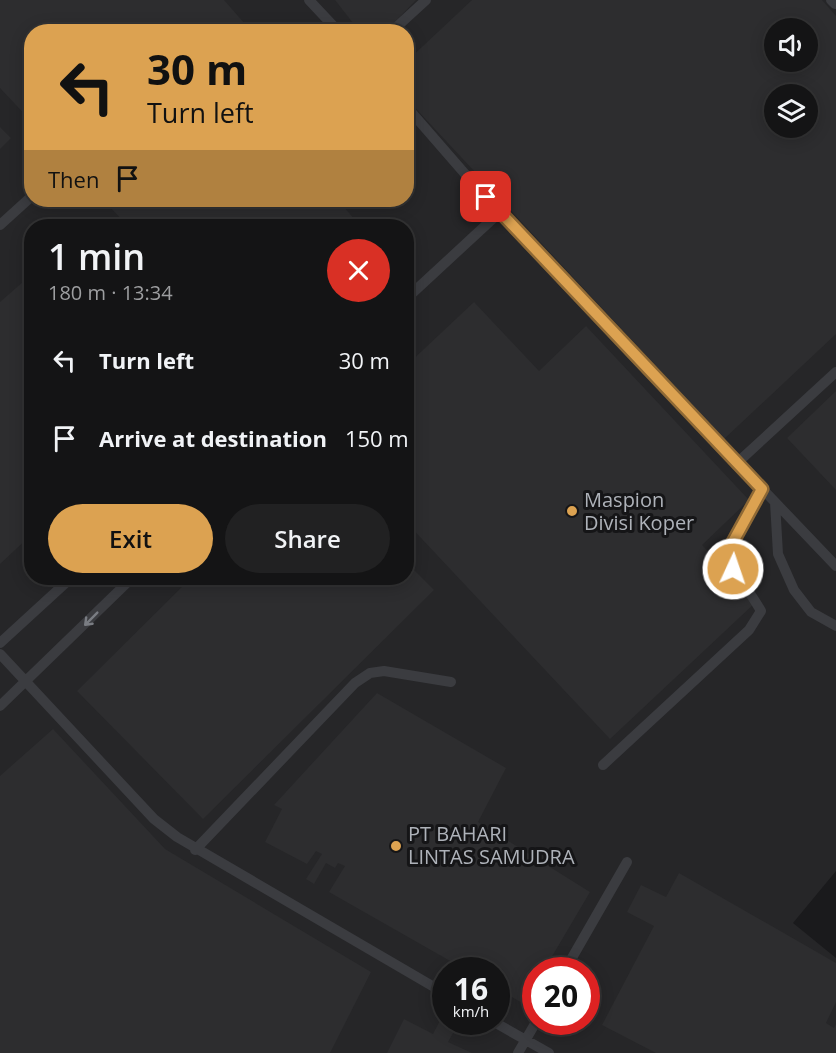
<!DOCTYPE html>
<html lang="en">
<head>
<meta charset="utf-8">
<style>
	:root { --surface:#141415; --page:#212122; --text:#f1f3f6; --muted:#9d9ea0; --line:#333334; --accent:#dca251 }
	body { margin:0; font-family:"Open Sans",sans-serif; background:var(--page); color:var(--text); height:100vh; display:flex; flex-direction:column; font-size:22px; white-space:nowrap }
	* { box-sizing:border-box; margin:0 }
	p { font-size:20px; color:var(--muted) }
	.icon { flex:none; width:33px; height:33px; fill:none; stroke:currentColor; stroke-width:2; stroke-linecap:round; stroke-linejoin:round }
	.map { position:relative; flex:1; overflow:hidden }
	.details { position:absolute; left:24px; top:219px; width:390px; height:366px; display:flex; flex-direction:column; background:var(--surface); border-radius:24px; box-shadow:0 3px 15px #0003,0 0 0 2px var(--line) }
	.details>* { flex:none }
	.banner { position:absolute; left:24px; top:24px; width:390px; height:183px; border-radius:24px; box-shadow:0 3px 15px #0003,0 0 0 2px var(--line); background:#dca251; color:#111; overflow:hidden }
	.fabs { position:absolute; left:764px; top:18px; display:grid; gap:12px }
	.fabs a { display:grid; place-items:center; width:54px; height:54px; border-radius:50%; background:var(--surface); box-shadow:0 3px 15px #0003,0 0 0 2px var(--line); font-size:30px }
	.speed { position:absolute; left:432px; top:957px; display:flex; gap:12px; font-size:30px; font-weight:700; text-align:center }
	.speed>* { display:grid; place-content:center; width:78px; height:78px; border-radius:50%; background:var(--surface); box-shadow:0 3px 15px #0003,0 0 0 2px var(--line); line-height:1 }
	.speed small { font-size:15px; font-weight:400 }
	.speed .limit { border:9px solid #d22; background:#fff; color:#111 }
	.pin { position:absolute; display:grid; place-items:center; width:51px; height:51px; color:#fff; margin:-26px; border-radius:12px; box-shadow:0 3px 9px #0006 }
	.me { position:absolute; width:66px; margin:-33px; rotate:3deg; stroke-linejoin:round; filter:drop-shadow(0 0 4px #0008) }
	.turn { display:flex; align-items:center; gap:21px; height:126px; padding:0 24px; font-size:27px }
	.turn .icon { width:78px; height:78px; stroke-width:2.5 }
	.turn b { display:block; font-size:42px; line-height:51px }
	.then { display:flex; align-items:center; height:57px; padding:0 24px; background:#0003; gap:12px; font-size:22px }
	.round { display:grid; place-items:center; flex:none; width:63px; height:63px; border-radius:32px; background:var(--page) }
	.head { display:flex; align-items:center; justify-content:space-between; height:102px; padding:0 24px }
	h1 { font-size:36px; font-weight:600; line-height:45px }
	.button { display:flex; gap:12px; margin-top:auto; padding:12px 24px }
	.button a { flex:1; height:69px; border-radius:36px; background:var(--accent); color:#111; font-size:24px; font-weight:600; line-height:69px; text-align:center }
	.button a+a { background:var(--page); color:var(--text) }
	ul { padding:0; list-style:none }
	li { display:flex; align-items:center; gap:18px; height:78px; padding:0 24px }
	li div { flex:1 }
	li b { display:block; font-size:22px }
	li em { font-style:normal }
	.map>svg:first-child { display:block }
</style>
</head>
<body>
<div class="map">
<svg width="836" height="1053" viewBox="0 0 836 1053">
	<rect width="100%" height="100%" fill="#1a1a1c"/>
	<!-- built -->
	<path fill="#262628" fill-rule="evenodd" d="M0 0H836V871L793 923 836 958V1053H0ZM774 28H807V62H774ZM32 32H406V200H32ZM774 94H807V128H774ZM32 226H406V578H32ZM446 970H496V1022H446ZM536 970H586V1022H536Z"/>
	<!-- building -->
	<path fill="#2d2d2f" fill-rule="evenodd" d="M0 0H224L252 32H32V122L0 88Z
		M335 0H416L385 32H360Z
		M472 0H822L836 16V334L724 439 406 98V62ZM774 28H807V62H774ZM774 94H807V128H774Z
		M0 127 11 138 0 149Z
		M103 200H338L355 220 349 226H128Z
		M32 274V534L0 564V302Z
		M474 302 539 371 586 326 749 500 702 545 756 602 610 739 406 522V366Z
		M836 391V490L787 438Z
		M406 562 434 590 203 819 77 691 191 578H406Z
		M377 693 506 768 478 822 590 892 544 970H536V984L524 1004 496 988V970H466L329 892 345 866 338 863 335 868 326 863 314 884 306 879 322 854 316 851 307 864 265 842 282 809 274 805Z
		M53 729 165 849 371 972 330 1053H0V776Z
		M679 873 836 963V1002L826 1023 834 1028 836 1024V1053H656L602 1025 654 926 627 912 641 885 666 897Z
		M446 1009V1022H459L448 1042 472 1053H387L404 1019 433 1034Z"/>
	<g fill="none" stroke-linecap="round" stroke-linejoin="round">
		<!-- lane -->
		<path stroke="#3b3c40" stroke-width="10" d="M309 0 339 32
			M831 0 835 4
			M391 32 426 0
			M406 106 499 213 836 566
			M0 225 32 196
			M406 299 499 213
			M737 463 836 372
			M775 502 778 554 794 590 811 612 836 626
			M0 643 71 578
			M0 654 154 819 177 837 446 994
			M0 706 132 578
			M603 765 749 630 761 611C750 591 734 574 728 551L762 489
			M195 850 355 683 370 673 384 671 451 682
			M565 970 627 862
			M494 1022 549 1053
			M518 1053 536 1022"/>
	</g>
	<!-- one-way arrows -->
	<defs><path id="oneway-shaft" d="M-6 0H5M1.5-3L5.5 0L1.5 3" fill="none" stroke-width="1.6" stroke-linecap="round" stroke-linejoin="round" transform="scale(1.5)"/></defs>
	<use stroke="#7a7d83" href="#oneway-shaft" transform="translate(91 619) rotate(135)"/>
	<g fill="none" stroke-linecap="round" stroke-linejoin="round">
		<!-- route casing -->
		<g stroke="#8f6935" stroke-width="15">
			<path id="route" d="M486 197 762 489 728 551 733 569"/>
		</g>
		<!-- route -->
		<use href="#route" stroke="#dca251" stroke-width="10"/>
	</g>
	<!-- markers -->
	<g fill="#dca251" stroke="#151517" stroke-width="2">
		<circle cx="572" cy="511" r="6"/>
		<circle cx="396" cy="846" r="6"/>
	</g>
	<g text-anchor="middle" stroke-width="6" stroke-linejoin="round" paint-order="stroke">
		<!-- poi labels -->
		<g font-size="20" fill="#aeb2b9" stroke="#151517" text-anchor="start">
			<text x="584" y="507">Maspion<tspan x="584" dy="23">Divisi Koper</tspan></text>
			<text x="408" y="841">PT BAHARI<tspan x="408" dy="23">LINTAS SAMUDRA</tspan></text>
		</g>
	</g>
</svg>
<div class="fabs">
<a><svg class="icon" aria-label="sound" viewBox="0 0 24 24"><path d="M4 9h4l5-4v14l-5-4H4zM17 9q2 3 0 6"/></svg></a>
<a><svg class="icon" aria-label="layers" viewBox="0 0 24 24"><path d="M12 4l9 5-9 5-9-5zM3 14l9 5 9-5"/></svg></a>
</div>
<div class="speed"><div>16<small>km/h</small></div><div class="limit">20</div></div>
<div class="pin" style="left:486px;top:197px;background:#d93025"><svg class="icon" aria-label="arrive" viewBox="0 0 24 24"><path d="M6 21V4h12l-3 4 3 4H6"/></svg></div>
<svg class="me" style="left:733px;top:569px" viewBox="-20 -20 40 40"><circle r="17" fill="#dca251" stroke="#fff" stroke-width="3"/><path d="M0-11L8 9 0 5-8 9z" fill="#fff"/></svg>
<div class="banner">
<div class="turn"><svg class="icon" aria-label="left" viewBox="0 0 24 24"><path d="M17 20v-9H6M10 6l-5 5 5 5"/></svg><div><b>30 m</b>Turn left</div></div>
<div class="then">Then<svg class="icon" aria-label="arrive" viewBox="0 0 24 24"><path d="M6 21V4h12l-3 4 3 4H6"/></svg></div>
</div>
<section class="details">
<div class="head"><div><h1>1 min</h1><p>180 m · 13:34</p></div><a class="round" style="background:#d93025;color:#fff"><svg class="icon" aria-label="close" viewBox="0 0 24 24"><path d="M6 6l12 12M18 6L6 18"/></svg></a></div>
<ul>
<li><svg class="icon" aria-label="left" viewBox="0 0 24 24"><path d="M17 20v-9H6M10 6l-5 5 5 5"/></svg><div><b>Turn left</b></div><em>30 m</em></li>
<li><svg class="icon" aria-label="arrive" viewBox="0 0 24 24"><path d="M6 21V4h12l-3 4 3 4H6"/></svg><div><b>Arrive at destination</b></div><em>150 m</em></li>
</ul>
<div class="button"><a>Exit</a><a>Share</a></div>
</section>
</div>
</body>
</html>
